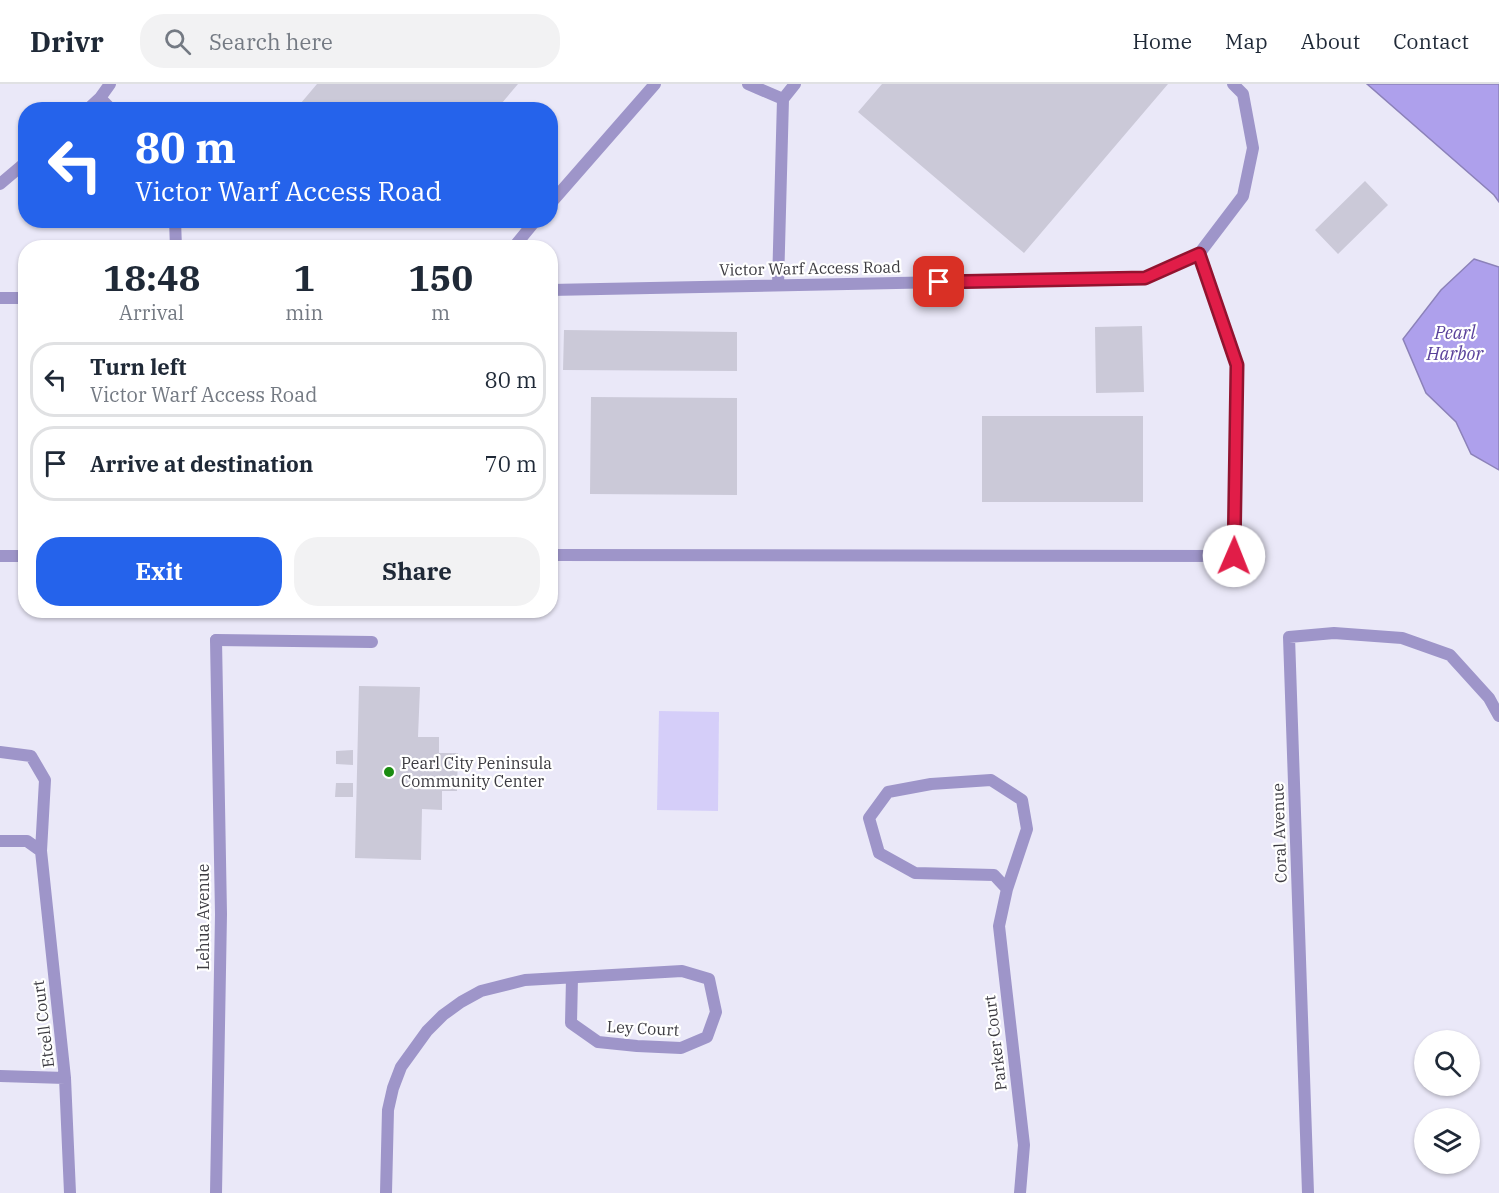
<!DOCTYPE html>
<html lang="en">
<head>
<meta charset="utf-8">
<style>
	:root { --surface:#fff; --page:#f2f2f3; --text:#1f2937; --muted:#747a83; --line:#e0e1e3; --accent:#2563eb }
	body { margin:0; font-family:"IBM Plex Serif",serif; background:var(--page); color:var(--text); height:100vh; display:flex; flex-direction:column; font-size:22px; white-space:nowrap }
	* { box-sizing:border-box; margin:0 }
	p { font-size:20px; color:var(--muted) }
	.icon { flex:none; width:33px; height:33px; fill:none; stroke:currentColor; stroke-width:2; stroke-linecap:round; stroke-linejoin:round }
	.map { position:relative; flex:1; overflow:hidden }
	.panel { position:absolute; left:18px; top:156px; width:540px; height:378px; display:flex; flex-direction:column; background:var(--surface); border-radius:24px; box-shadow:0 2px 4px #0004 }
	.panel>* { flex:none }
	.hud { position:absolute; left:18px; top:18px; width:540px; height:126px; border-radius:24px; box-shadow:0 2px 4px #0004; background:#2563eb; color:#fff; overflow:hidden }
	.fabs { position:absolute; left:1414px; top:946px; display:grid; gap:12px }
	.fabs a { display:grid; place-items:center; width:66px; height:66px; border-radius:50%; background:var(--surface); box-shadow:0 2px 4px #0004; font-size:30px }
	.pin { position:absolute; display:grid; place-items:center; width:51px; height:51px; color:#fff; margin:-26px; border-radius:12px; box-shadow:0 3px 9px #0006 }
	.me { position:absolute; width:66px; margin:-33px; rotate:1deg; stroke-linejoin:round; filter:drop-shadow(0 0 4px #0008) }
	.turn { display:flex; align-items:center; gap:21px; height:126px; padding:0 18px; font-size:27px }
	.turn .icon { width:78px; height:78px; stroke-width:2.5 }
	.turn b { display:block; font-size:42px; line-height:51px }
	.eta { display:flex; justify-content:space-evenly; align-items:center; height:102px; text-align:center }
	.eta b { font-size:36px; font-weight:700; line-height:42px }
	.action { display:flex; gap:12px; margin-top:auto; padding:12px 18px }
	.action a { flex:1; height:69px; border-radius:24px; background:var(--accent); color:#fff; font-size:24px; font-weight:700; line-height:69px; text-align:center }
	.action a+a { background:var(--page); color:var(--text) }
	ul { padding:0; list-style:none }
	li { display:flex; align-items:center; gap:18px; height:75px; margin:0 12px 9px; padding:0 6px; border:3px solid var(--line); border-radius:24px }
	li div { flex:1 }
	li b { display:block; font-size:22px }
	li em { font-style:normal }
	header { display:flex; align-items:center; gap:36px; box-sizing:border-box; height:84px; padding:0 30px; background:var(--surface); border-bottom:2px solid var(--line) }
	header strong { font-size:28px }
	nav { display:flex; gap:33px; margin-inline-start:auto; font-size:21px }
	.search { width:420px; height:54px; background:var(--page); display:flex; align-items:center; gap:15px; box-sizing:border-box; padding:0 21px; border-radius:24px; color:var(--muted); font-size:22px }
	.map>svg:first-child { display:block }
</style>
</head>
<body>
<header>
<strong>Drivr</strong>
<div class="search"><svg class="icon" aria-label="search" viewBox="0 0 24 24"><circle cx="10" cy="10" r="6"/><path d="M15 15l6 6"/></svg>Search here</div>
<nav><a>Home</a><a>Map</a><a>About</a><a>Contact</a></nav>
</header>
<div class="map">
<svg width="1499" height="1109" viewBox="0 0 1499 1109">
	<rect width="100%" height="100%" fill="#eae8f8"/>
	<!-- green -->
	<path fill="#d5cef9" d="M659 627 719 628 718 727 657 726Z"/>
	<!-- water -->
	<path fill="#aea0ec" stroke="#8c82b9" stroke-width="1.5" d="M1367 0H1499V118L1494 111Z
		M1474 175 1499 183V386L1471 370 1456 338 1426 309 1403 255 1441 206Z"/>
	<!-- building -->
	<path fill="#cbc9d8" d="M317 0H518L496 26H295Z
		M882 0H1168L1024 169 858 28Z
		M1365 97 1388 121 1338 170 1315 146Z
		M1142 242 1144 308 1096 309 1095 243Z
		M564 246 737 248V287L563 286Z
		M591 313 737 314V411L590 410Z
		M982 332H1143V418H982Z
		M359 602 420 603 418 653H439V669H458L457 707H442V726L422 725 421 776 355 774Z
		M353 666V681L336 680V667Z
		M336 699H353V713H335Z"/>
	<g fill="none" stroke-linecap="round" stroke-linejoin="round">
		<!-- lane -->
		<path stroke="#9e95c9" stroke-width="12" d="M110 0 100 14 112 26
			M748 0 783 15
			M87 26 100 14
			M0 100 26 78
			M550 120 655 0
			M175 136 176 164
			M513 164 536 136
			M778 201 783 15 795 0
			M550 206 1145 194 1199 170 1243 112 1253 64 1243 10 1233 0
			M0 214H26
			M550 471 1234 472 1237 281 1199 170
			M0 472H26
			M216 556 372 558"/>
		<!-- street -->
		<path stroke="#9e95c9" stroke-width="12" d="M216 556 221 830 216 1109
			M0 668 31 672 45 696 41 767 65 994 70 1109
			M991 696 1022 716 1027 745 1007 805 994 791 915 789 879 769 869 734 888 708 931 700Z
			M0 757H27L41 767
			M1007 805 999 842 1024 1061 1020 1109
			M0 992 65 994
			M386 1109 388 1026 393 1004 401 983 427 947 443 931 461 918 481 907 525 896 682 887 709 895 716 928 707 953 681 964 637 962 598 958 571 939 572 894
			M1308 1109 1289 553 1334 549 1402 554 1450 571 1489 614 1499 632"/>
	</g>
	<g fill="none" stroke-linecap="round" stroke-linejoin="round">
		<!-- route casing -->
		<g stroke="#92132f" stroke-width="15">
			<path id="route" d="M939 198 1145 194 1199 170 1237 281 1234 472"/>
		</g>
		<!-- route -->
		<use href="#route" stroke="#e11d48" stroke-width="10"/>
	</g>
	<!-- markers -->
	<circle fill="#1a8c11" stroke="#fff" stroke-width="2" cx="389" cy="688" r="6"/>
	<g text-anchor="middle" stroke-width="4.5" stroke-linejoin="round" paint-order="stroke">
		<!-- street labels -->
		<g font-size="16" fill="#3c3b41" stroke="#fff">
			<text transform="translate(810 184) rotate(-1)" y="6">Victor Warf Access Road</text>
			<text transform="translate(1279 749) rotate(-92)" y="6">Coral Avenue</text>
			<text transform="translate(203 833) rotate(-90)" y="6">Lehua Avenue</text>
			<text transform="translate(43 940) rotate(-97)" y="6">Etcell Court</text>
			<text transform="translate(643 944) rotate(3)" y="6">Ley Court</text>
			<text transform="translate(995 959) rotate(-97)" y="6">Parker Court</text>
		</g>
		<!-- poi labels -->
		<g font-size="16" fill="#3c3b41" stroke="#fff" text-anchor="start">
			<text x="401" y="685">Pearl City Peninsula<tspan x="401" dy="18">Community Center</tspan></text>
		</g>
		<!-- water labels -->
		<g font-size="18" font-style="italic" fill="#5a429b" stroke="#fff">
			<text x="1455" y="255">Pearl<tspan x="1455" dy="21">Harbor</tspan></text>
		</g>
	</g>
</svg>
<div class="fabs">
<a><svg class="icon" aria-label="search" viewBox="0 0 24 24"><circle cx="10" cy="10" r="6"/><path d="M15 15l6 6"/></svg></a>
<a><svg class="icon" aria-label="layers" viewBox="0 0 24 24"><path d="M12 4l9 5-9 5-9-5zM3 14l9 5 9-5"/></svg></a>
</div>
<div class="pin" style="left:939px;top:198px;background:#d93025"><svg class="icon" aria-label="arrive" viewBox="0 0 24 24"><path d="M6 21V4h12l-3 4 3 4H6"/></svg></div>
<svg class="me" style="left:1234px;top:472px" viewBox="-20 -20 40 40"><circle r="19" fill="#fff"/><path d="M0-13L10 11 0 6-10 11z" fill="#e11d48"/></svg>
<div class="hud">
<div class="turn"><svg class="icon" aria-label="left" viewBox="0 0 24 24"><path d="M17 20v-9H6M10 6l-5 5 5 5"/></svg><div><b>80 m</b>Victor Warf Access Road</div></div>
</div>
<section class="panel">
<div class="eta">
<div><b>18:48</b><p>Arrival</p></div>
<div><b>1</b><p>min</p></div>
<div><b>150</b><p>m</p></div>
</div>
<ul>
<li><svg class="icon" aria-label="left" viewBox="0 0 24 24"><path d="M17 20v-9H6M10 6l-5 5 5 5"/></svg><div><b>Turn left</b><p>Victor Warf Access Road</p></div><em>80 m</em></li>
<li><svg class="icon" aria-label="arrive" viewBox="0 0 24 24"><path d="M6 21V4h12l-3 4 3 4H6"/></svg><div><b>Arrive at destination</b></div><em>70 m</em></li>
</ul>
<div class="action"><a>Exit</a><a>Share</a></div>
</section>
</div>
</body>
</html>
